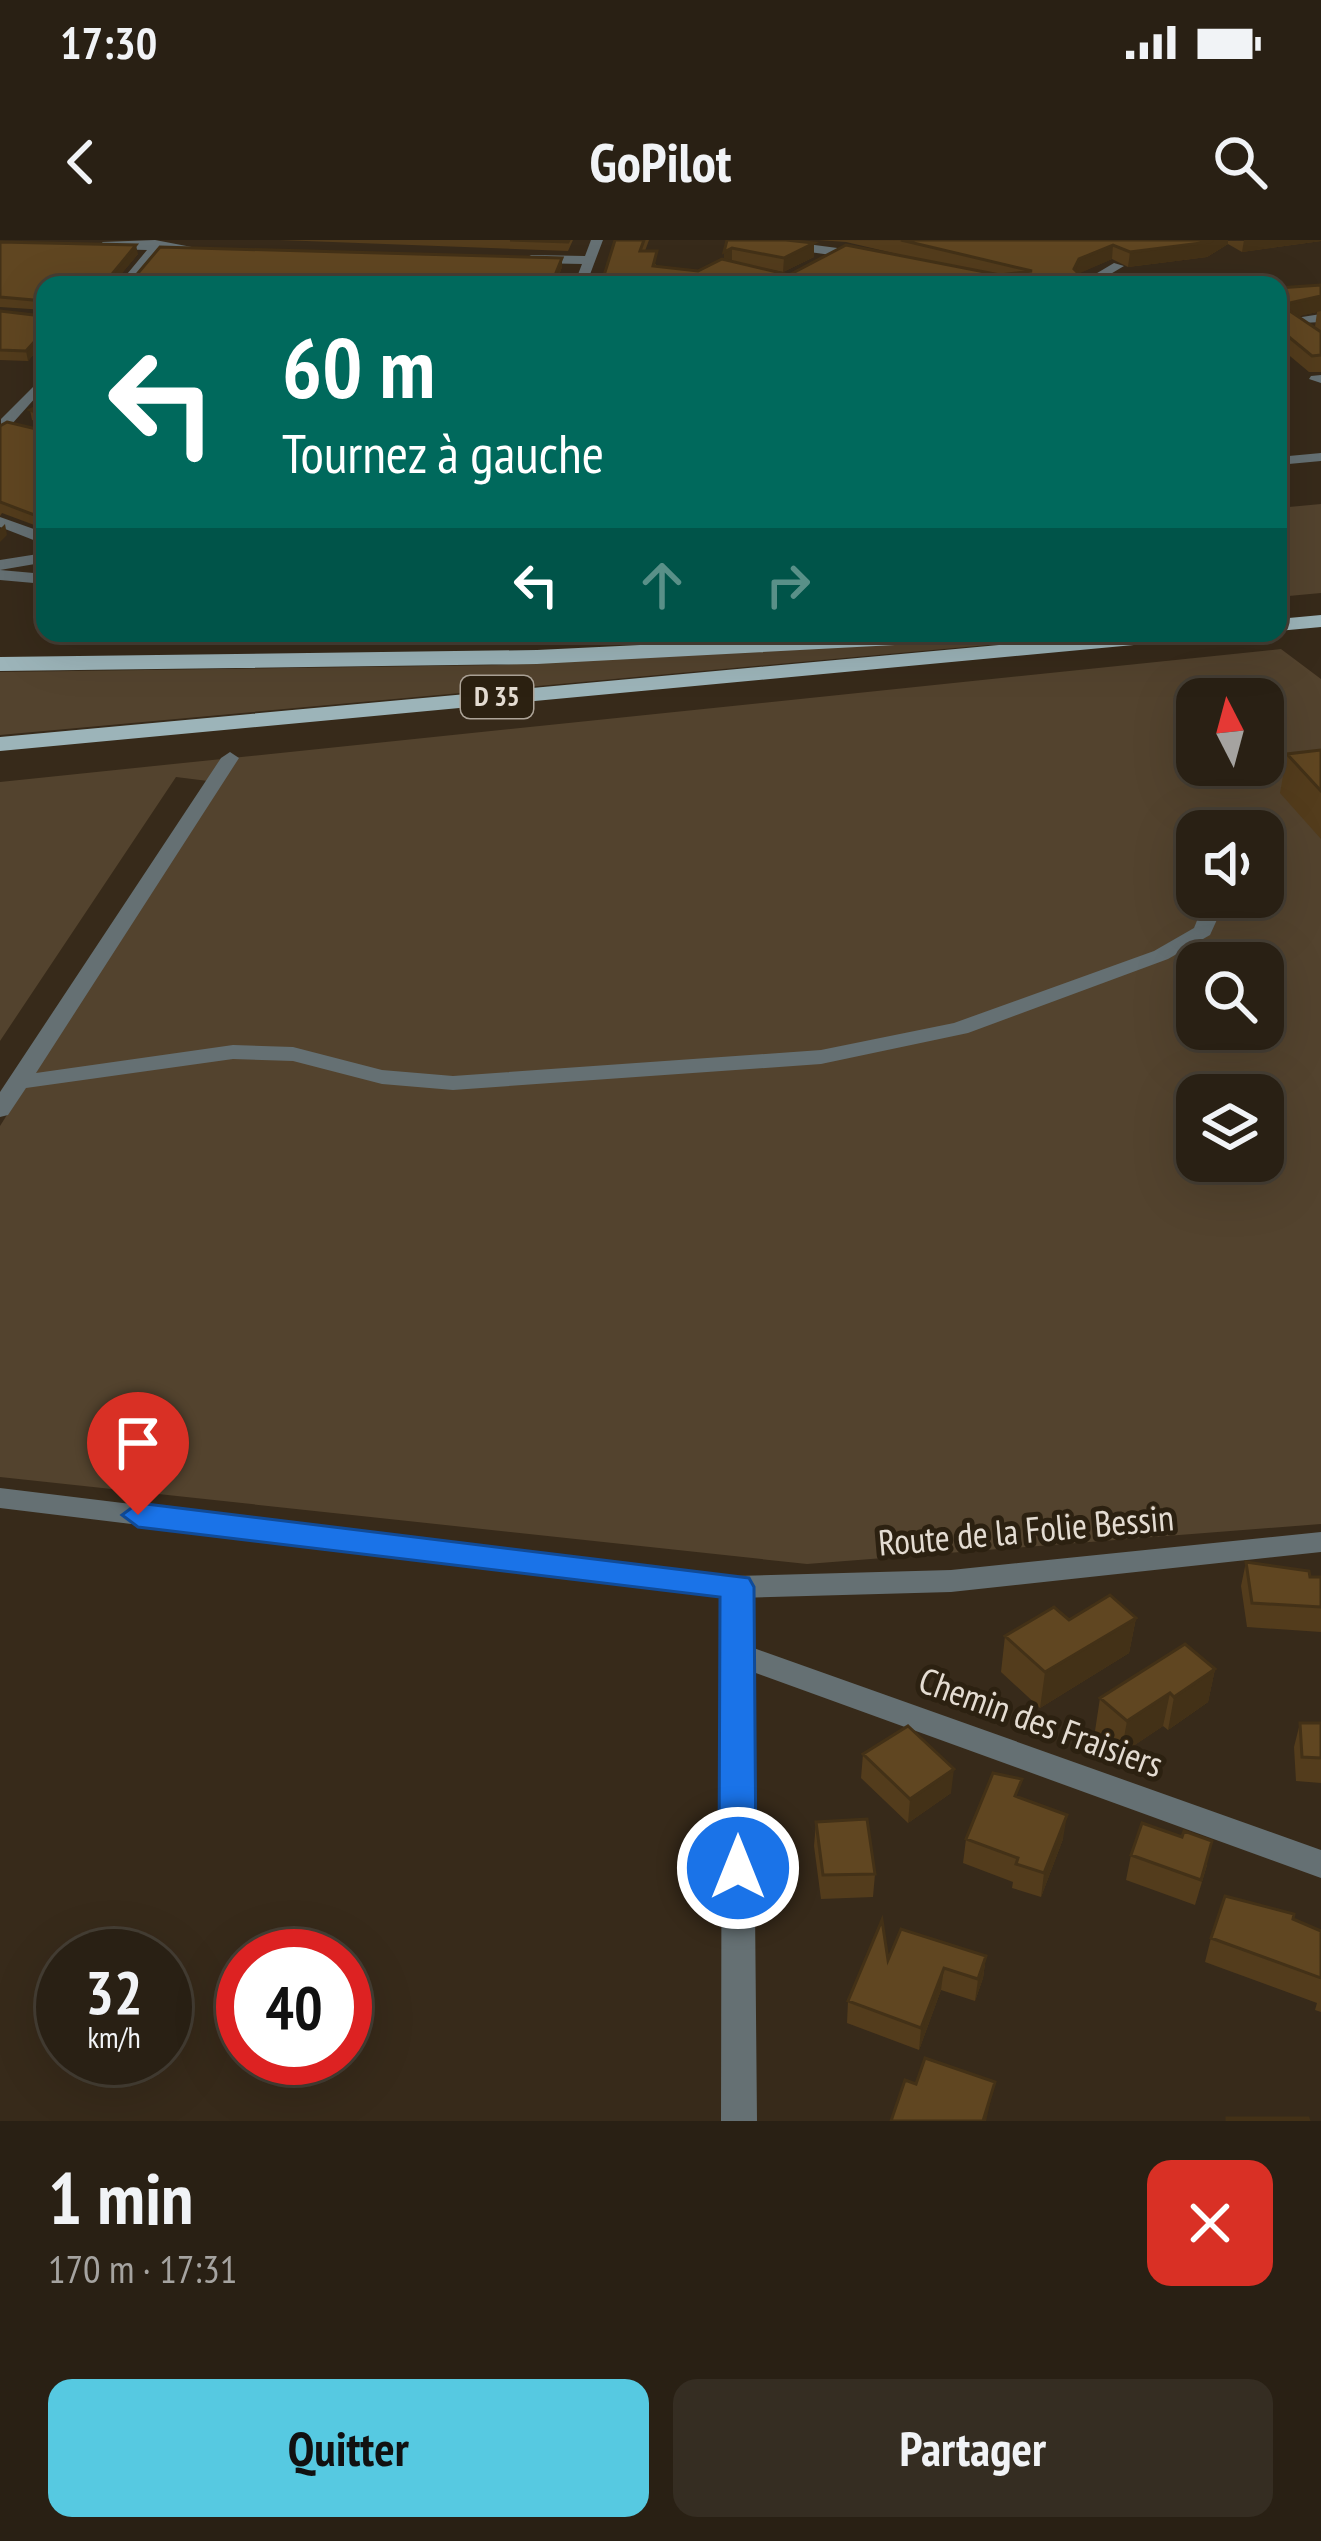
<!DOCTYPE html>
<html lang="fr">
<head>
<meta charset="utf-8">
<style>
	:root { --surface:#292014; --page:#352d22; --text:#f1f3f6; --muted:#a5a3a0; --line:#453e34; --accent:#56c9e1 }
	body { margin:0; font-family:"PT Sans Narrow",sans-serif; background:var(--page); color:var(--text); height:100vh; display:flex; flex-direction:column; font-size:45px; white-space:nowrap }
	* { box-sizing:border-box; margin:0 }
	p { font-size:39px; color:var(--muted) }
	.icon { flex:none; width:66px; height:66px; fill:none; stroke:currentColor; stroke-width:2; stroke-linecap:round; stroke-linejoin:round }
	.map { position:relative; height:1881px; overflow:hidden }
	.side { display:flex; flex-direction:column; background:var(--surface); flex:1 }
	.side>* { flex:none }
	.top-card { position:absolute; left:36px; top:36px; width:1251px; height:366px; border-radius:24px; box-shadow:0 12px 48px #0002,0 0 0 3px var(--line); background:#00695c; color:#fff; overflow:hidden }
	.needle { width:78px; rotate:354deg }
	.tools { position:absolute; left:1176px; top:438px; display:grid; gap:24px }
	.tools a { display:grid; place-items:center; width:108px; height:108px; border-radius:24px; background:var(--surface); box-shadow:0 12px 48px #0002,0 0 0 3px var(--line); font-size:60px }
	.speed { position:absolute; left:36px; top:1689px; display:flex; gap:24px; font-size:60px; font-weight:700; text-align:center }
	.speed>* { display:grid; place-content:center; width:156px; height:156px; border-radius:50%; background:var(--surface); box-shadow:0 12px 48px #0002,0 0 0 3px var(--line); line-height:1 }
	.speed small { font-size:30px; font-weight:400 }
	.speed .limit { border:18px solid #d22; background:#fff; color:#111 }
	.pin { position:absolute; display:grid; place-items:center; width:102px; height:102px; color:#fff; margin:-123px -51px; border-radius:50% 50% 50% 0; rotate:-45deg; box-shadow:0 0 12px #0007 }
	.pin .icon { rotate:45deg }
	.me { position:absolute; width:132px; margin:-66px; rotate:0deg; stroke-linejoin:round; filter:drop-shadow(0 0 9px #0008) }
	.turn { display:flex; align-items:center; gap:42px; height:252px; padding:0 48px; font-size:54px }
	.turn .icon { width:156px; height:156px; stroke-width:2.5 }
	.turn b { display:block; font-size:84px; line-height:102px }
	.lanes { display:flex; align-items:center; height:114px; padding:0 48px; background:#0003; justify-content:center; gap:60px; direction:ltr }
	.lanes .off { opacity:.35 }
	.round { display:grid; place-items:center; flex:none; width:126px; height:126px; border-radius:24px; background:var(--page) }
	.head { display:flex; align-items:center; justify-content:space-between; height:204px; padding:0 48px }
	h1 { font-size:72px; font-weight:700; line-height:90px }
	.cta { display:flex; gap:24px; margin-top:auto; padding:24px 48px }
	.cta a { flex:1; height:138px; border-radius:24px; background:var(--accent); color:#111; font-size:48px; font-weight:700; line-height:138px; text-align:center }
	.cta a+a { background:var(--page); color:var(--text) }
	.status { display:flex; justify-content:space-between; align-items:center; height:84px; padding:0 60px; background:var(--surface); direction:ltr }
	.status svg { height:33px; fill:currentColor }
	header { display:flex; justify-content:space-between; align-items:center; height:156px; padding:0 48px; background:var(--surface); font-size:54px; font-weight:700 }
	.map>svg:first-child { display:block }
</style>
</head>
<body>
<div class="status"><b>17:30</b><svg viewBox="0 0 49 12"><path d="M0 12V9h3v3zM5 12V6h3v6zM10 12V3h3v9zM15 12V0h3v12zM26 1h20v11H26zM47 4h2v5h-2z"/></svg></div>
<header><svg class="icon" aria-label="back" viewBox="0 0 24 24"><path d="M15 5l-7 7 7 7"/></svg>GoPilot<svg class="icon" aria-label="search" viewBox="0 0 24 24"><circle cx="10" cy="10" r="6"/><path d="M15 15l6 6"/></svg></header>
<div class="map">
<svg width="1321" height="1881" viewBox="0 0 1321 1881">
	<rect width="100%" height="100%" fill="#372a1a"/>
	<!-- green -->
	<path fill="#53432e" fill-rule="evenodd" d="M1321 264V353L1278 357V268Z
		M1043 393H1119L0 495V432L500 425Z
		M1281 409 1321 439V1284L807 1324 0 1237V886L216 542 176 537 0 801V542ZM1197 459H1263V525H1197ZM1197 591H1263V657H1197ZM1197 723H1263V789H1197ZM1197 855H1263V921H1197Z"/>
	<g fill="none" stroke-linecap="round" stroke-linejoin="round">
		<!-- minor -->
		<path fill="#657073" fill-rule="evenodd" d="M155 0 197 8 191 12 159 11 131 45H118L147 10 106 9 102 2Z
			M591 0H603L586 45H574L582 24 531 23 525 19 531 15 585 16Z
			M784 1 868 12 874 16 868 20 780 8Z
			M1114 23 1124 26 1092 45H1077Z
			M1321 74V82L1302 83 1321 98V109L1283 80Z
			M45 135V147L11 185H1V179Z
			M1321 135V143L1309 139 1311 136Z
			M1321 213V221L1278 225V217Z
			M0 277 45 293V311L39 309 36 301 0 287Z
			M38 314 45 316V328L35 324 0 330V320Z
			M230 512 239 518 36 833 233 805 293 807 382 830 453 836 821 810 954 783 1154 711 1194 688 1200 673 1194 657 1197 653V657H1214L1220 673 1210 695 1168 719 968 793 821 824 453 850 382 844 293 821 233 819 26 848 8 875 0 877V852L221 518Z
			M1321 1292V1312L951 1352 737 1358 727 1355 722 1347 727 1339 737 1336 951 1330Z
			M734 1401 1321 1610V1638L723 1421 719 1413 723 1405Z"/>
		<!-- tertiary -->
		<path fill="#657073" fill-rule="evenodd" d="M0 330 45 334V344L0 340Z
			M0 1248 747 1339 752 1347 757 1881H721L722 1356 0 1268Z"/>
		<!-- primary -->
		<path fill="#9cb4b9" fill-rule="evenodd" d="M1321 375V387L1278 391V379Z
			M886 393H920L925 398 914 404 537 424 0 431V417L537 410Z
			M1129 393H1209L1198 399 0 511V497Z"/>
	</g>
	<!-- wall -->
	<path fill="#533c1c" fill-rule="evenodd" d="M279 0H573L568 11Z
		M615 0H649L645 11 657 26 698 31 724 19 727 0 814 3V17L783 32 763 28 789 35 923 20 846 2 818 0 1321 1 1242 12 1228 4 1207 17 1128 27 1112 19 1079 33 601 45Z
		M0 2 138 14 116 40 562 18V27L555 45H45V101L28 121 0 120V71L43 76 45 70 0 67Z
		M1321 45V132H1309L1278 106V48ZM1317 72 1315 87 1298 76Z
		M45 163V185L32 180 30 170Z
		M0 186 45 191V289L2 273 0 276Z
		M1321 510V599L1280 553 1287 514Z
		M1246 1322 1310 1337H1321V1392L1247 1387 1241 1346Z
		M1136 1378 1129 1413 1040 1468 1001 1432 1005 1396 1069 1380Z
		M1215 1429 1208 1462 1168 1490 1163 1486 1121 1514 1095 1491 1100 1458Z
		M1300 1483H1321V1543L1296 1541 1294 1507Z
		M863 1514 951 1553 908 1583 861 1538Z
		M1019 1557 1063 1599 1041 1657 1012 1648 1013 1642 963 1623 966 1599Z
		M816 1582 875 1634 873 1657 821 1659 814 1606Z
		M1131 1615 1207 1625 1195 1665 1126 1640Z
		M1293 1679 1321 1691V1772L1315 1770 1317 1763 1205 1722 1211 1698Z
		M986 1716 983 1738 975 1761 941 1750 919 1810 847 1783 848 1761 888 1720Z"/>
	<!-- shaded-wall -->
	<path fill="#433117" d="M1213 0H1228V4L1207 17 1128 27 1130 12Z
		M1244 0H1321V1L1242 12Z
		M814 3V17L783 32 784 18Z
		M136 5 138 14 115 42 113 33Z
		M1113 5 1112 19 1078 34 1074 29 1079 19Z
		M732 8V23L724 26V12Z
		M562 18V27L555 45H551Z
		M1321 56V71L1279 81 1281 65Z
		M45 90V101L28 121 26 111Z
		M1288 227 1285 244 1278 246V229Z
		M5 284 7 295 0 302V289Z
		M1136 1378 1129 1413 1040 1468 1045 1432Z
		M1215 1429 1208 1462 1168 1490 1174 1457Z
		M1170 1453 1163 1486 1121 1514 1127 1481Z
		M954 1529 951 1553 908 1583 910 1559Z
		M1067 1575 1063 1599 1041 1657 1044 1633Z
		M986 1716 983 1738 975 1761 978 1739Z
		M944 1728 941 1750 919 1810 921 1788Z
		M995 1842 986 1881H983Z"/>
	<!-- building -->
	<path fill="#604621" stroke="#433117" stroke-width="3" d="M510 0H569L568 2Z
		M615 0H644L640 11H657L653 26 698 31 722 19 789 35 846 5 1000 35 1032 31 901 0H1213L1209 2 1130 12 1113 5 1079 19 1074 29 1080 35 1081 45H601Z
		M727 0H786L814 3 784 18 732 8 724 12Z
		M0 2 136 5 113 33 117 40 133 39 160 7 562 18 551 45H45V61L0 57Z
		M1321 45V56L1281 65 1321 92V115L1312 116 1278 88V48Z
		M45 69V90L26 111 0 110V71L43 76Z
		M45 163V176L30 170Z
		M7 182 45 191V279L0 262V186Z
		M1278 214 1288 227 1278 229Z
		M1321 510V551L1287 514Z
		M1246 1322 1309 1331 1310 1337H1321V1367L1252 1363Z
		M1110 1355 1136 1378 1045 1432 1005 1396 1054 1367 1069 1380Z
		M1185 1404 1215 1429 1174 1457 1170 1453 1127 1481 1100 1458Z
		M1300 1483H1321V1518L1302 1517Z
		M908 1486 954 1529 910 1559 863 1514Z
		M993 1533 1022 1539 1015 1556 1067 1575 1044 1633 1016 1624 1018 1618 966 1599Z
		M867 1579 875 1634 823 1635 816 1582Z
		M1142 1583 1182 1597 1184 1591 1212 1601 1201 1640 1131 1615Z
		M1225 1656 1294 1674 1293 1679 1321 1691V1738L1211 1698Z
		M882 1680 888 1720 901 1689 986 1716 978 1739 944 1728 921 1788 848 1761Z
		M925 1818 995 1842 983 1881H891L905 1840 916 1844Z
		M1227 1878H1308L1309 1881H1227Z"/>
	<!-- route -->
	<path fill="#1a73e8" stroke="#114b97" stroke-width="3" d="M138 1263 749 1338 754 1347 756 1628 751 1639 738 1644 725 1639 719 1628 720 1357 138 1287 122 1275Z"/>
	<g text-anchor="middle" stroke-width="10" stroke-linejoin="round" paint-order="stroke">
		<!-- shield labels -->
		<rect fill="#2c2111" stroke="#ada498" stroke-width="3" x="461" y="436" width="72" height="42" rx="9"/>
		<g font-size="27" font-weight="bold" fill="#e4dcd2">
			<text x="497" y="466">D 35</text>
		</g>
		<!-- near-street labels -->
		<g font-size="36" fill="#e4dcd2" stroke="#2c2111">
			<text transform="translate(1026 1290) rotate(-5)" y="13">Route de la Folie Bessin</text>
			<text transform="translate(1041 1482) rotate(20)" y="13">Chemin des Fraisiers</text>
		</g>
	</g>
</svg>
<div class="tools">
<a><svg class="needle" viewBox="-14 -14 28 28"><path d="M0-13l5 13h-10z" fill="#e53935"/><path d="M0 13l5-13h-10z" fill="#a5a3a0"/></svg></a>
<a><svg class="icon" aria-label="sound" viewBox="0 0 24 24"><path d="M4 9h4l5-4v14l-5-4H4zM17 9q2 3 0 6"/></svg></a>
<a><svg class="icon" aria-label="search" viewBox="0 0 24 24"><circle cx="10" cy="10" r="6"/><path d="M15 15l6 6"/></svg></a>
<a><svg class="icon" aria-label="layers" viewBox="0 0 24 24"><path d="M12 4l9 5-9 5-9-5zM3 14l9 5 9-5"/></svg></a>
</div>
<div class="speed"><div>32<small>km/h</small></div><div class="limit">40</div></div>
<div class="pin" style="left:138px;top:1275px;background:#d93025"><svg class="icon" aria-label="arrive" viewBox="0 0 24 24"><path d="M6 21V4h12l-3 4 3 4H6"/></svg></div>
<svg class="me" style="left:738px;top:1628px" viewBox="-20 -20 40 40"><circle r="17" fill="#1a73e8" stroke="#fff" stroke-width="3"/><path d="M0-11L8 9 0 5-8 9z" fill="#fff"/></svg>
<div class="top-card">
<div class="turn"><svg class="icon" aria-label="left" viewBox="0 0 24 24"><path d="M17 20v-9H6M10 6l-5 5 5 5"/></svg><div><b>60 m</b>Tournez à gauche</div></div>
<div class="lanes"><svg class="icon" aria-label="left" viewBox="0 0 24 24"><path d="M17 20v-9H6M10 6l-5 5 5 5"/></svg><svg class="icon off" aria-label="ahead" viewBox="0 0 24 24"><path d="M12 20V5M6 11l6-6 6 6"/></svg><svg class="icon off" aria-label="right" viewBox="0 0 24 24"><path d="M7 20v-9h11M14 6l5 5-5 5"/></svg></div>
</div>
</div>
<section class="side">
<div class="head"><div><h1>1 min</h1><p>170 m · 17:31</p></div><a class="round" style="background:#d93025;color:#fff"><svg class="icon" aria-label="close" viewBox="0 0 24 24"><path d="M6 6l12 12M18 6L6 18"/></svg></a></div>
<div class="cta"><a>Quitter</a><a>Partager</a></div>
</section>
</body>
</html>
